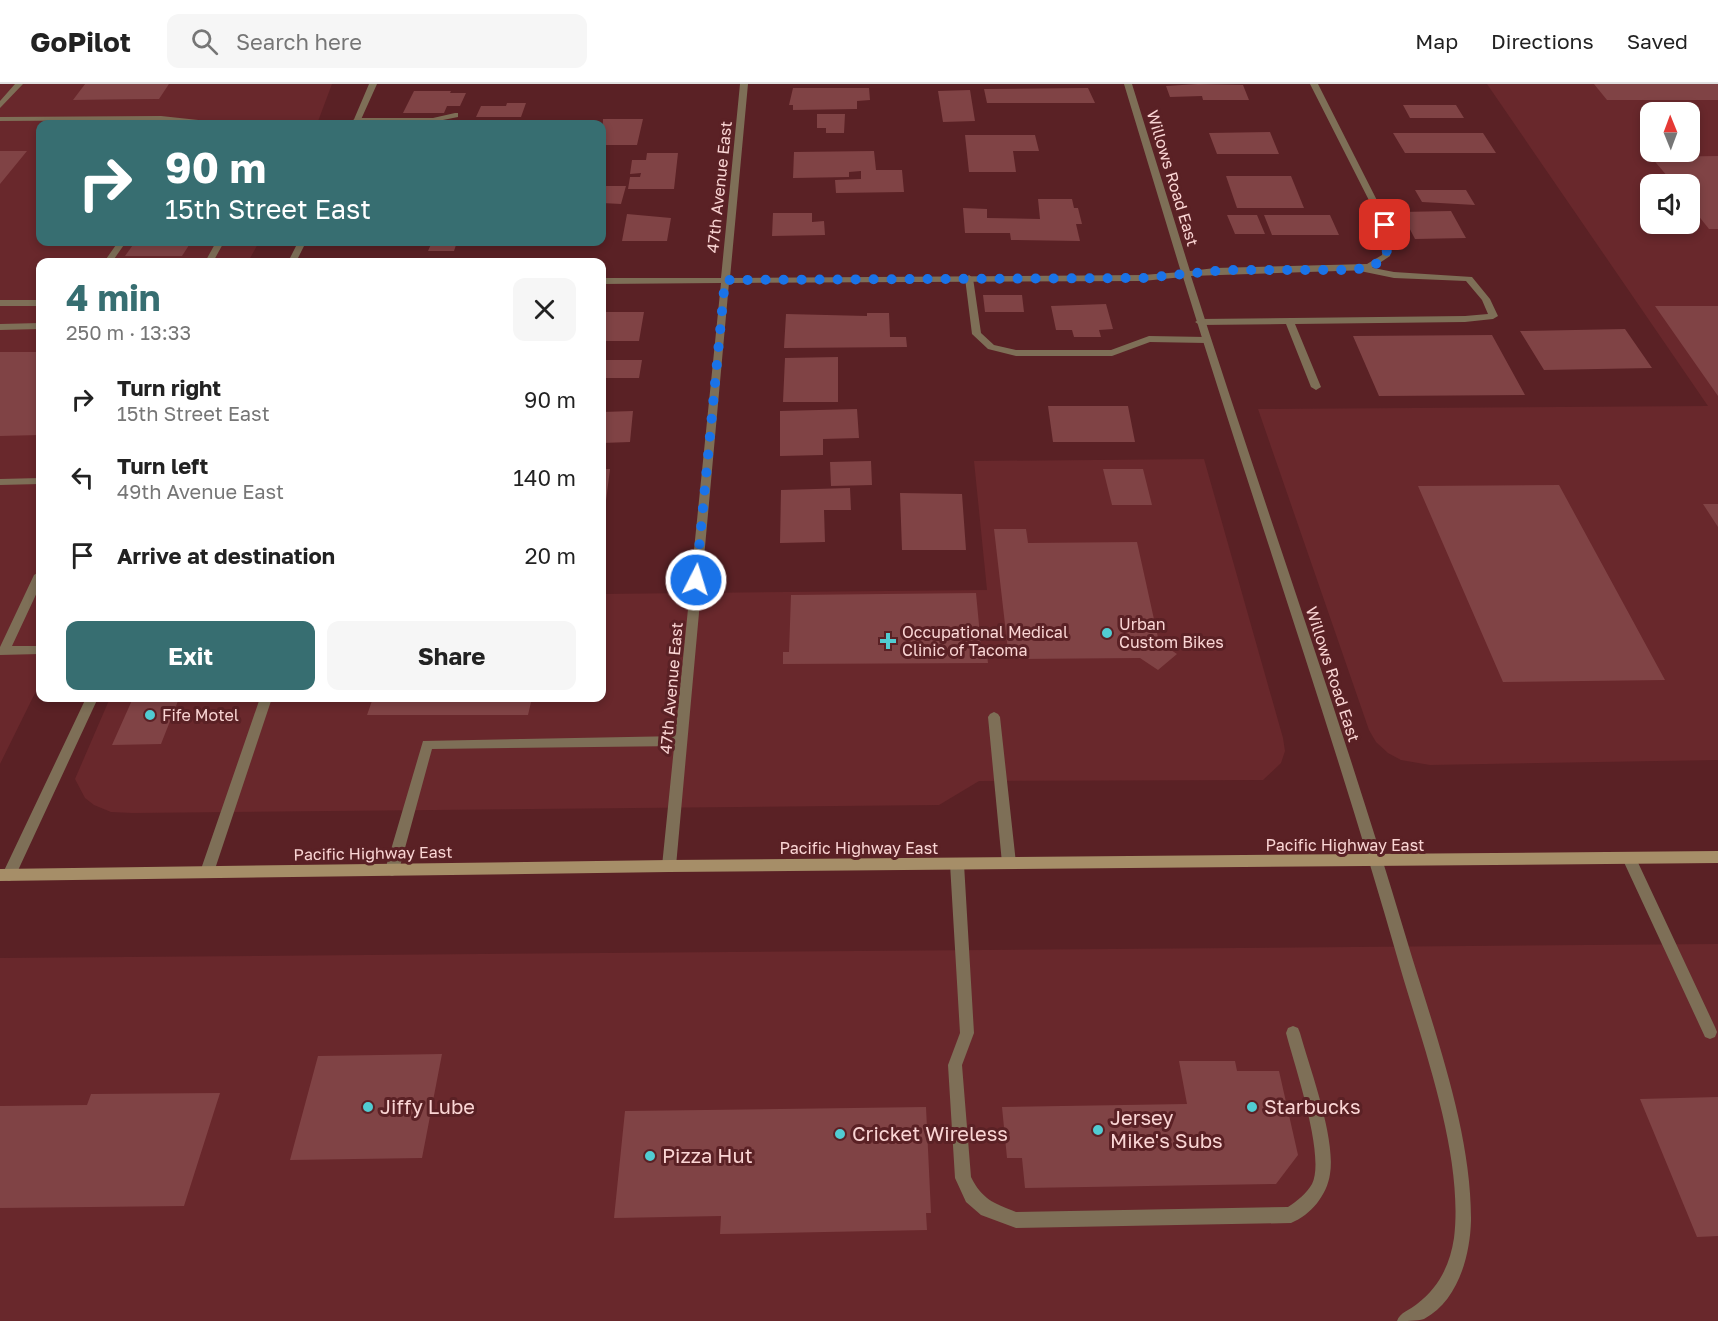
<!DOCTYPE html>
<html lang="en">
<head>
<meta charset="utf-8">
<style>
	:root { --surface:#fff; --page:#f6f6f6; --text:#222; --muted:#767676; --line:#e0e0e0; --accent:#376e71 }
	body { margin:0; font-family:"Golos Text",sans-serif; background:var(--page); color:var(--text); height:100vh; display:flex; flex-direction:column; font-size:22px; white-space:nowrap }
	* { box-sizing:border-box; margin:0 }
	p { font-size:20px; color:var(--muted) }
	.icon { flex:none; width:33px; height:33px; fill:none; stroke:currentColor; stroke-width:2; stroke-linecap:round; stroke-linejoin:round }
	.map { position:relative; flex:1; overflow:hidden }
	.sheet { position:absolute; left:36px; top:174px; width:570px; height:444px; display:flex; flex-direction:column; background:var(--surface); border-radius:12px; box-shadow:0 3px 9px #0003 }
	.sheet>* { flex:none }
	.banner { position:absolute; left:36px; top:36px; width:570px; height:126px; border-radius:12px; box-shadow:0 3px 9px #0003; background:#376e71; color:#fff; overflow:hidden }
	.needle { width:39px; rotate:359deg }
	.fabs { position:absolute; left:1640px; top:18px; display:grid; gap:12px }
	.fabs a { display:grid; place-items:center; width:60px; height:60px; border-radius:12px; background:var(--surface); box-shadow:0 3px 9px #0003; font-size:30px }
	.pin { position:absolute; display:grid; place-items:center; width:51px; height:51px; color:#fff; margin:-26px; border-radius:12px; box-shadow:0 3px 9px #0006 }
	.me { position:absolute; width:66px; margin:-33px; rotate:5deg; stroke-linejoin:round; filter:drop-shadow(0 0 4px #0008) }
	.turn { display:flex; align-items:center; gap:21px; height:126px; padding:0 30px; font-size:27px }
	.turn .icon { width:78px; height:78px; stroke-width:2.5 }
	.turn b { display:block; font-size:42px; line-height:51px }
	.round { display:grid; place-items:center; flex:none; width:63px; height:63px; border-radius:12px; background:var(--page) }
	.head { display:flex; align-items:center; justify-content:space-between; height:102px; padding:0 30px }
	h1 { font-size:36px; font-weight:700; line-height:45px; color:var(--accent) }
	.cta { display:flex; gap:12px; margin-top:auto; padding:12px 30px }
	.cta a { flex:1; height:69px; border-radius:12px; background:var(--accent); color:#fff; font-size:24px; font-weight:700; line-height:69px; text-align:center }
	.cta a+a { background:var(--page); color:var(--text) }
	ul { padding:0; list-style:none }
	li { display:flex; align-items:center; gap:18px; height:78px; padding:0 30px }
	li div { flex:1 }
	li b { display:block; font-size:22px }
	li em { font-style:normal }
	header { display:flex; align-items:center; gap:36px; box-sizing:border-box; height:84px; padding:0 30px; background:var(--surface); border-bottom:2px solid var(--line) }
	header strong { font-size:28px }
	nav { display:flex; gap:33px; margin-inline-start:auto; font-size:21px }
	.search { width:420px; height:54px; background:var(--page); display:flex; align-items:center; gap:15px; box-sizing:border-box; padding:0 21px; border-radius:12px; color:var(--muted); font-size:22px }
	.map>svg:first-child { display:block }
</style>
</head>
<body>
<header>
<strong>GoPilot</strong>
<div class="search"><svg class="icon" aria-label="search" viewBox="0 0 24 24"><circle cx="10" cy="10" r="6"/><path d="M15 15l6 6"/></svg>Search here</div>
<nav><a>Map</a><a>Directions</a><a>Saved</a></nav>
</header>
<div class="map">
<svg width="1718" height="1237" viewBox="0 0 1718 1237">
	<rect width="100%" height="100%" fill="#5a2125"/>
	<!-- built -->
	<path fill="#69282c" fill-rule="evenodd" d="M0 0H85L74 16 158 15 169 0H332L317 40H40V158H259L248 178H40V599L0 680Z
		M1487 0H1718V676L1430 681 1401 676 1388 669 1376 658 1369 646 1258 325 1708 322ZM1650 28H1689V68H1650ZM1650 100H1689V140H1650Z
		M1204 375 1283 654 1285 667 1281 679 1263 696 979 697 939 721 133 729 111 728 94 721 85 714 75 695 110 614H602V510L987 506 974 377Z
		M1718 860V1237H0V874Z"/>
	<!-- building -->
	<path fill="#804345" d="M85 0H169L159 15 73 16Z
		M1198 0 1243 1 1249 16H1203L1202 12 1170 13 1166 2Z
		M1594 0H1718V16H1607Z
		M793 4H869L870 16 857 17V25L793 26V21H789Z
		M1088 4 1095 19H987L984 5Z
		M970 6 975 37 943 38 938 7Z
		M414 7H451L450 9H466L460 22H447L444 29H403Z
		M507 19H526L521 33H476L481 22H506Z
		M1403 21H1456L1464 34H1410Z
		M817 30H845L844 49H826V44H817Z
		M603 35H643L637 61H602Z
		M1270 48 1279 70H1217L1209 49Z
		M1393 49H1483L1496 69H1405Z
		M965 51H1035L1039 67H1013L1016 88H969Z
		M0 67H27L0 100Z
		M874 67 876 86H902L904 108 836 109 835 96 861 95V87L849 88V93L793 94 794 68Z
		M647 69H678L674 105H628L630 93H640L641 89 630 90 632 76H646Z
		M1718 72V145H1709L1689 120V100H1674L1651 73Z
		M1226 92H1291L1304 124H1237Z
		M602 102H626L621 120 602 119Z
		M1415 106H1466L1475 121 1422 118Z
		M1038 115H1072L1074 124H1078L1082 140H1076L1080 157 1011 156 1010 149H965L963 124 987 125V134L1040 135Z
		M1451 127 1466 154 1415 155 1401 128Z
		M773 129H812V138L824 137 825 151 772 152Z
		M627 130 671 134 667 157H622Z
		M1227 131H1257L1265 150H1235Z
		M1264 131H1330L1339 151H1272Z
		M135 158H191L182 172H125Z
		M347 158H399L398 160 345 161Z
		M432 158H457L454 167H428Z
		M983 211H1022L1024 228H985Z
		M1106 220 1113 245 1099 246 1101 253H1074L1072 246H1056L1051 222Z
		M1655 222H1718V312Z
		M602 228H644L639 257H602Z
		M867 229H889L890 253H906L907 263 784 264 786 230 867 232Z
		M1625 245 1652 284 1544 286 1520 247Z
		M1492 251 1525 311 1379 312 1353 252Z
		M0 268H40V351L0 352Z
		M838 273V318H783L785 274Z
		M602 276H642L639 294H602Z
		M1048 322H1128L1135 358H1053Z
		M857 325 859 354 823 355V371L780 372V327Z
		M633 327 630 358 602 359V328Z
		M871 377 872 401 831 402 830 378Z
		M602 385H610L604 433H602Z
		M1103 385H1143L1152 421H1112Z
		M1559 401 1665 596 1503 598 1418 402Z
		M850 404 851 426H824L825 458 780 459 781 406Z
		M900 409 962 410 966 466H902Z
		M1703 420H1718V443Z
		M994 445H1026L1028 459 1137 458 1159 558 1177 570 1158 586 1140 574 1009 575Z
		M976 509 981 562H986L988 579 783 580V568H789L791 511Z
		M133 614H192L191 617H178L161 660 112 661Z
		M373 614H532L528 631H367Z
		M442 970 422 1074 290 1076 318 972Z
		M1179 977H1235L1237 987H1279L1298 1071 1276 1100 1025 1104 1022 1074H1007L1002 1023 1187 1020Z
		M220 1009 184 1122 0 1124V1022L87 1021 91 1010Z
		M1718 1013V1152L1697 1153 1640 1015Z
		M926 1023 931 1129H926L927 1146 720 1150 721 1132 614 1134 625 1027Z"/>
	<g fill="none" stroke-linecap="round" stroke-linejoin="round">
		<!-- service -->
		<path fill="#7e6f57" fill-rule="evenodd" d="M15 0H23L0 24V17Z
			M455 29H458V33L433 38H357L353 36 357 34H433Z
			M161 32 217 38 221 40H201L161 36 0 37V33Z
			M118 158H126L112 178H104Z
			M216 158H224L213 178H205Z
			M1363 182 1394 188 1472 193 1490 215 1498 232 1493 235 1465 238 1295 240 1321 303 1316 306 1311 303 1286 240 1200 241 1195 238 1200 235 1465 232 1488 230 1482 216 1466 197 1394 194 1360 187 1359 185Z
			M969 191 973 194 981 249 994 261 1016 266H1111L1149 252 1206 253 1211 256 1206 259 1150 258 1112 272H1016L988 265 972 250 965 194Z
			M40 239V245L0 246V240Z
			M40 394V400L0 401V395Z
			M40 487V502L12 562H40V570L0 571V563L34 491Z
			M260 614H272L214 788 212 792 207 794 202 792 200 788Z
			M994 628 998 630 1000 633 1016 779 1014 783 1009 785 1004 783 1002 779 988 633 990 630Z
			M681 652 685 654 687 657 685 660 681 662 432 665 399 786 397 790 392 792 387 790 385 786 423 657Z
			M1629 768 1634 770 1715 943 1717 948 1715 953 1710 955 1705 953 1622 774 1624 770Z
			M957 774 962 776 964 780 974 949 962 981 971 1093C982 1115 993 1119 1016 1128L1288 1123C1297 1117 1307 1109 1312 1100 1326 1073 1294 980 1286 949L1288 944 1293 942 1298 944 1300 949C1310 985 1336 1054 1330 1090 1327 1111 1311 1131 1291 1139L1016 1144 981 1131 966 1118 955 1094 948 981 960 949 950 780 952 776Z"/>
		<!-- minor -->
		<path fill="#7e6f57" fill-rule="evenodd" d="M369 0H377L359 40H352Z
			M740 0H748L730 194 1143 191 1181 188 1124 0H1132L1190 187 1215 184 1367 180 1382 171 1385 154 1383 144 1310 0H1318L1391 144 1393 154 1390 172 1369 186 1191 192C1261 412 1339 629 1405 850 1431 938 1472 1045 1471 1137 1470 1172 1458 1217 1424 1235 1417 1237 1405 1237 1397 1237 1400 1228 1410 1226 1417 1220 1439 1203 1450 1181 1454 1154 1464 1072 1423 962 1400 883 1334 651 1254 423 1183 193L1143 197 729 199 676 782 674 786 669 788 664 786 662 782 721 199 602 200V194H721Z
			M298 158H306L296 178H288Z
			M0 216H40V222H0Z
			M86 614H98L14 795 9 797 4 795 2 791Z"/>
		<!-- secondary -->
		<path fill="#a68e68" fill-rule="evenodd" d="M1718 767V779L669 788 0 797V785L669 776Z"/>
	</g>
	<g fill="none" stroke-linecap="round" stroke-linejoin="round">
		<!-- route -->
		<path stroke="#1a73e8" stroke-width="10" stroke-dasharray="0 18" d="M696 496 725 196 1143 194 1226 186H1353L1369 183 1384 176 1388 163 1385 141"/>
	</g>
	<!-- markers -->
	<g fill="#51ccd2" stroke="#5a2125" stroke-width="2">
		<circle cx="1107" cy="549" r="6"/>
		<path d="M885 548h6v6h6v6h-6v6h-6v-6h-6v-6h6z"/>
		<circle cx="150" cy="631" r="6"/>
		<circle cx="368" cy="1023" r="6"/>
		<circle cx="1252" cy="1023" r="6"/>
		<circle cx="1098" cy="1046" r="6"/>
		<circle cx="840" cy="1050" r="6"/>
		<circle cx="650" cy="1072" r="6"/>
	</g>
	<g text-anchor="middle" stroke-width="6" stroke-linejoin="round" paint-order="stroke">
		<!-- street labels -->
		<g font-size="16" fill="#fad5d4" stroke="#5a2125">
			<text transform="translate(1173 94) rotate(73)" y="6">Willows Road East</text>
			<text transform="translate(719 103) rotate(-84)" y="6">47th Avenue East</text>
			<text transform="translate(1333 590) rotate(72)" y="6">Willows Road East</text>
			<text transform="translate(671 604) rotate(-85)" y="6">47th Avenue East</text>
			<text x="1345" y="767">Pacific Highway East</text>
			<text x="859" y="770">Pacific Highway East</text>
			<text transform="translate(373 769) rotate(-1)" y="6">Pacific Highway East</text>
		</g>
		<!-- poi labels -->
		<g font-size="16" fill="#fad5d4" stroke="#5a2125" text-anchor="start">
			<text x="1119" y="546">Urban<tspan x="1119" dy="18">Custom Bikes</tspan></text>
			<text x="902" y="554">Occupational Medical<tspan x="902" dy="18">Clinic of Tacoma</tspan></text>
			<text x="162" y="637">Fife Motel</text>
		</g>
		<!-- near-poi labels -->
		<g font-size="20" fill="#fad5d4" stroke="#5a2125" text-anchor="start">
			<text x="380" y="1030">Jiffy Lube</text>
			<text x="1264" y="1030">Starbucks</text>
			<text x="1110" y="1041">Jersey<tspan x="1110" dy="23">Mike's Subs</tspan></text>
			<text x="852" y="1057">Cricket Wireless</text>
			<text x="662" y="1079">Pizza Hut</text>
		</g>
	</g>
</svg>
<div class="fabs">
<a><svg class="needle" viewBox="-14 -14 28 28"><path d="M0-13l5 13h-10z" fill="#e53935"/><path d="M0 13l5-13h-10z" fill="#767676"/></svg></a>
<a><svg class="icon" aria-label="sound" viewBox="0 0 24 24"><path d="M4 9h4l5-4v14l-5-4H4zM17 9q2 3 0 6"/></svg></a>
</div>
<div class="pin" style="left:1385px;top:141px;background:#d93025"><svg class="icon" aria-label="arrive" viewBox="0 0 24 24"><path d="M6 21V4h12l-3 4 3 4H6"/></svg></div>
<svg class="me" style="left:696px;top:496px" viewBox="-20 -20 40 40"><circle r="17" fill="#1a73e8" stroke="#fff" stroke-width="3"/><path d="M0-11L8 9 0 5-8 9z" fill="#fff"/></svg>
<div class="banner">
<div class="turn"><svg class="icon" aria-label="right" viewBox="0 0 24 24"><path d="M7 20v-9h11M14 6l5 5-5 5"/></svg><div><b>90 m</b>15th Street East</div></div>
</div>
<section class="sheet">
<div class="head"><div><h1>4 min</h1><p>250 m · 13:33</p></div><a class="round"><svg class="icon" aria-label="close" viewBox="0 0 24 24"><path d="M6 6l12 12M18 6L6 18"/></svg></a></div>
<ul>
<li><svg class="icon" aria-label="right" viewBox="0 0 24 24"><path d="M7 20v-9h11M14 6l5 5-5 5"/></svg><div><b>Turn right</b><p>15th Street East</p></div><em>90 m</em></li>
<li><svg class="icon" aria-label="left" viewBox="0 0 24 24"><path d="M17 20v-9H6M10 6l-5 5 5 5"/></svg><div><b>Turn left</b><p>49th Avenue East</p></div><em>140 m</em></li>
<li><svg class="icon" aria-label="arrive" viewBox="0 0 24 24"><path d="M6 21V4h12l-3 4 3 4H6"/></svg><div><b>Arrive at destination</b></div><em>20 m</em></li>
</ul>
<div class="cta"><a>Exit</a><a>Share</a></div>
</section>
</div>
</body>
</html>
